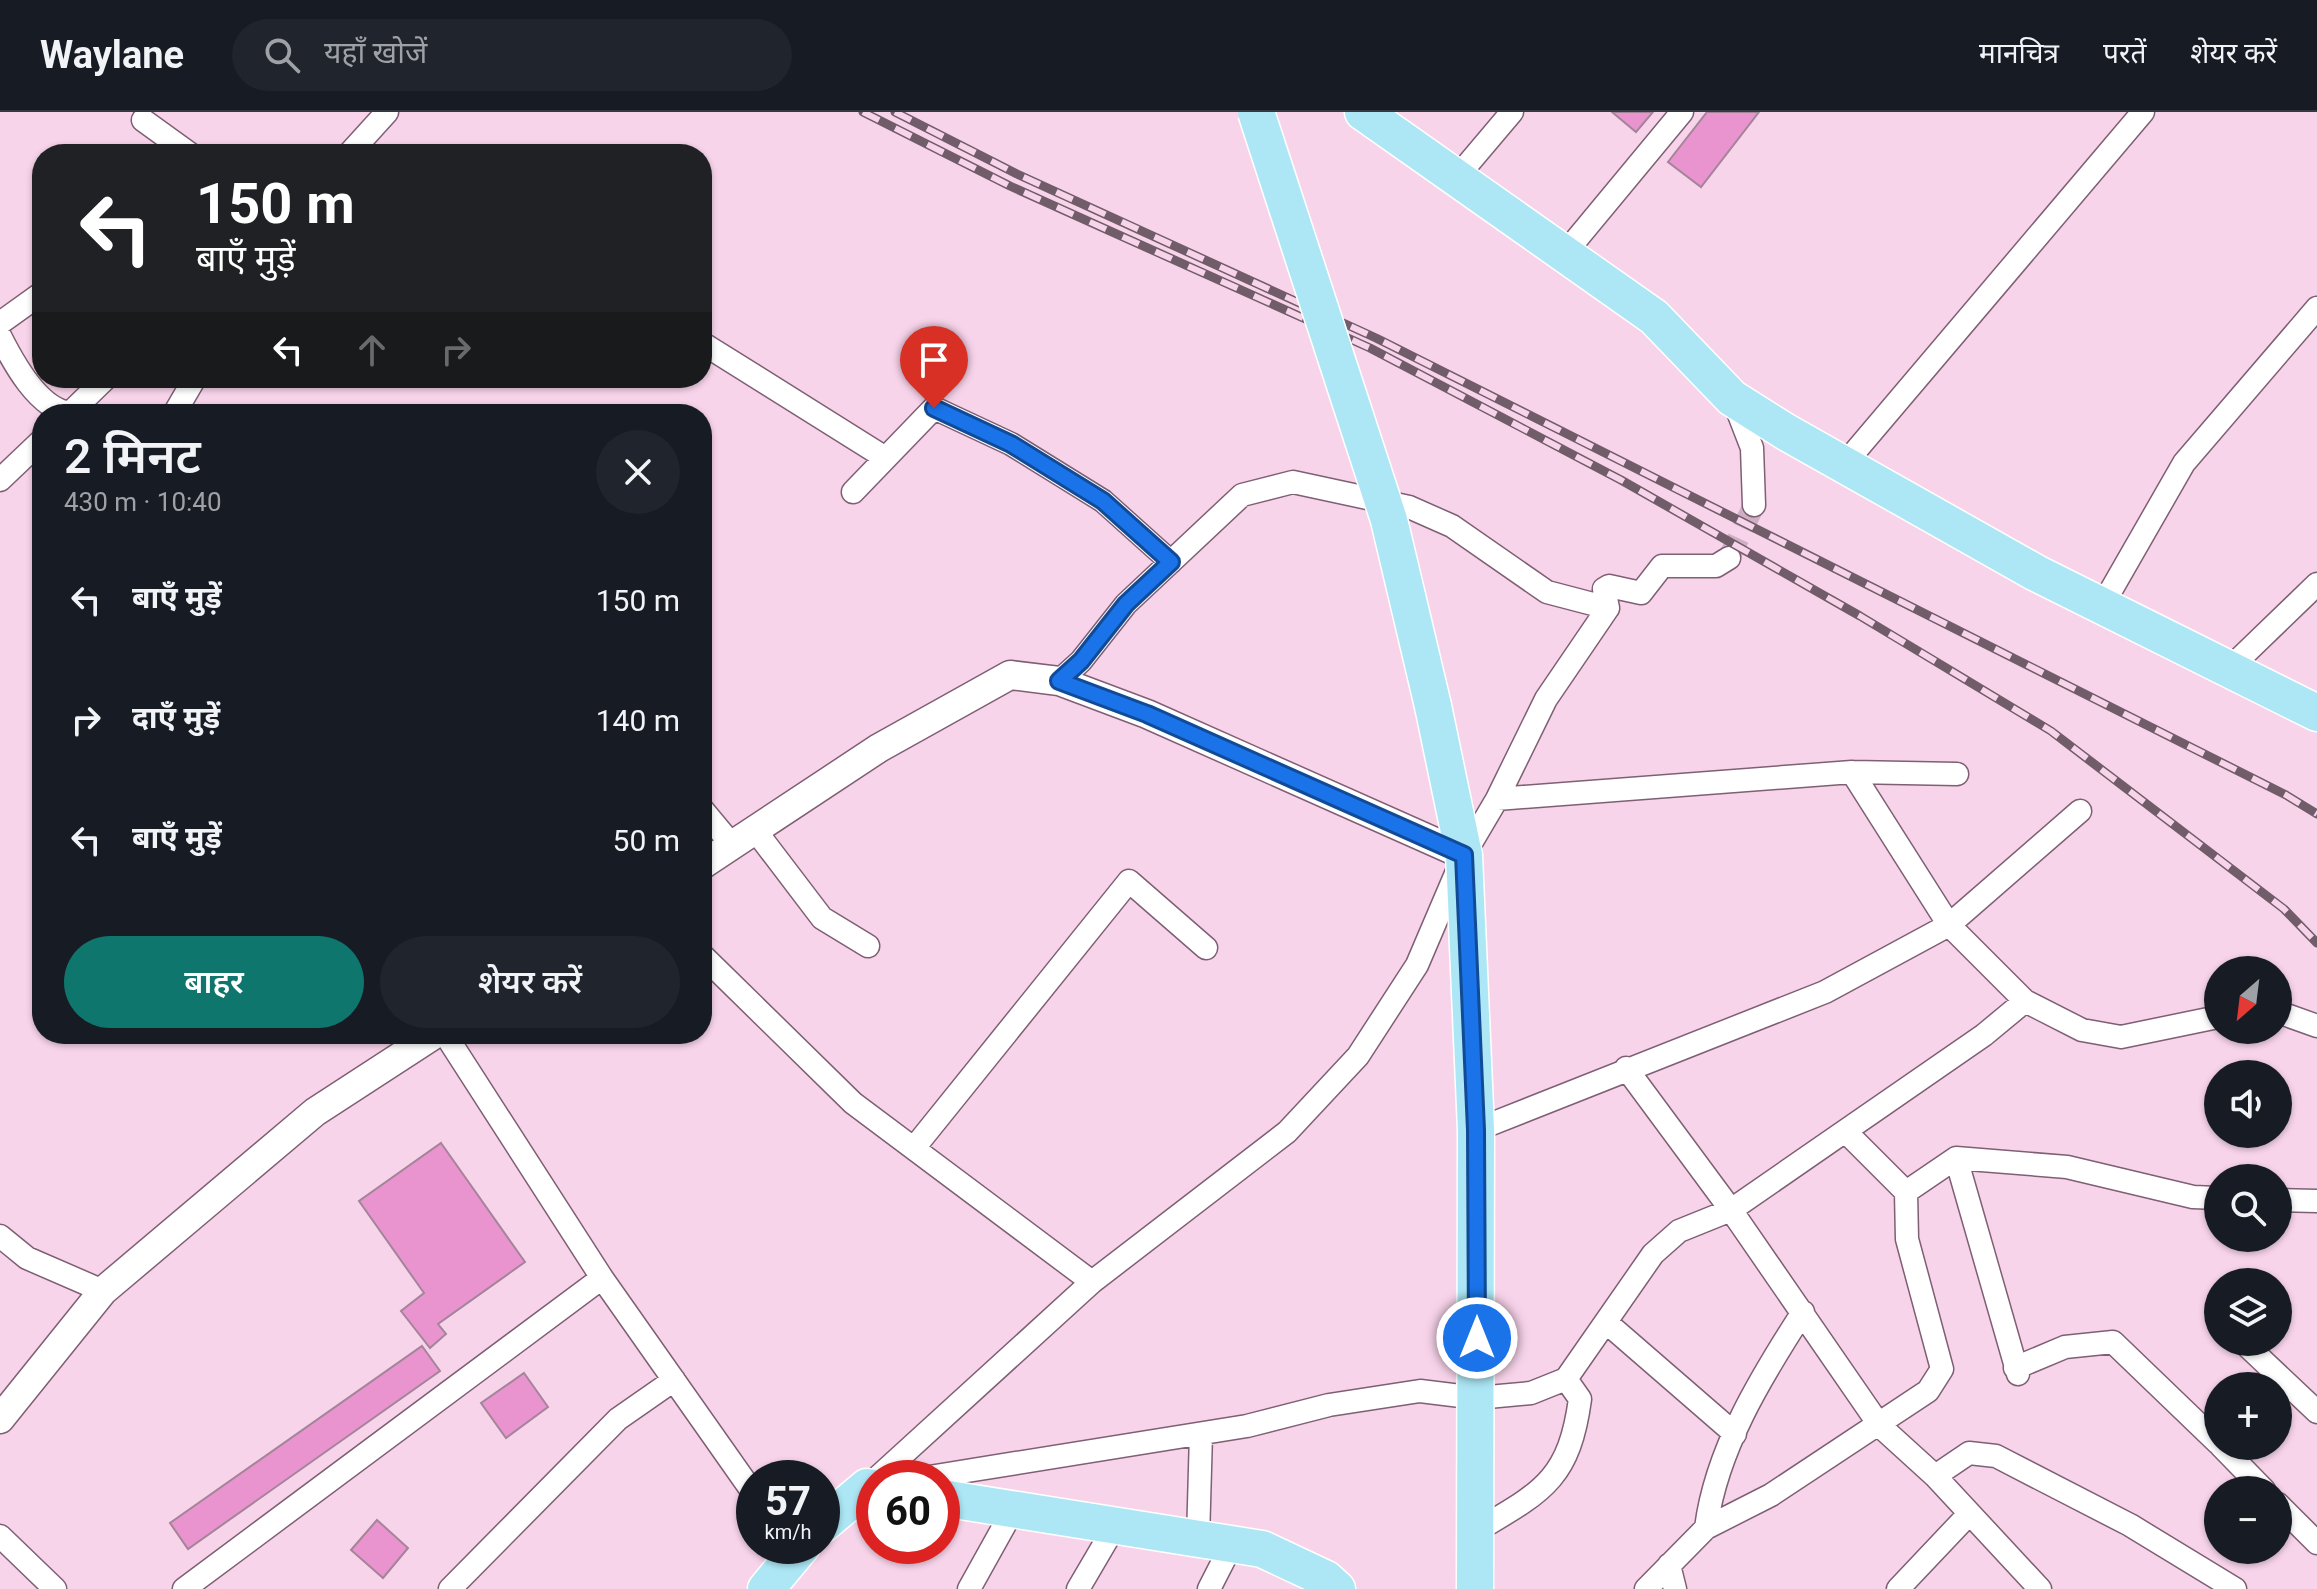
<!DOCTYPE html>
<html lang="hi">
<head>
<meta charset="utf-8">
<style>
	:root { --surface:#171b24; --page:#20242c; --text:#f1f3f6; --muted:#9ea1a6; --line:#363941; --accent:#0f766e }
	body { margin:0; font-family:Roboto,"Noto Sans Devanagari",sans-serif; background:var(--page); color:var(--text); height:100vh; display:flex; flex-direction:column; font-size:30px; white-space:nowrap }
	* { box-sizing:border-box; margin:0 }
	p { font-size:26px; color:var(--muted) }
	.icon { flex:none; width:44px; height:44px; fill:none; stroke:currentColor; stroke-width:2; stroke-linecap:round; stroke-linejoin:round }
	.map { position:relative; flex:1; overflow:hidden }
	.panel { position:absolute; left:32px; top:292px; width:680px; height:640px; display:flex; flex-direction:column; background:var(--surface); border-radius:32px; box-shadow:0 2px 6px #0004 }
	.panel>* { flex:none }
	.guide { position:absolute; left:32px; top:32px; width:680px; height:244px; border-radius:32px; box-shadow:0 2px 6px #0004; background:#202124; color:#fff; overflow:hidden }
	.needle { width:52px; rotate:208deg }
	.fabs { position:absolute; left:2204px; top:844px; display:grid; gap:16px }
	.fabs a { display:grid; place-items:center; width:88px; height:88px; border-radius:50%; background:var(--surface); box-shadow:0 2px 6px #0004; font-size:40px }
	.speed { position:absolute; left:736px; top:1348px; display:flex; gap:16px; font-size:40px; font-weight:700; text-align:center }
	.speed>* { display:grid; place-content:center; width:104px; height:104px; border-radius:50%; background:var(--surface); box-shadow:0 2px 6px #0004; line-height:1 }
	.speed small { font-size:20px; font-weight:400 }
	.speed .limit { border:12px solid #d22; background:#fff; color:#111 }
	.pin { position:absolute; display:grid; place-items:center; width:68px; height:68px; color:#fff; margin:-82px -34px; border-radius:50% 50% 50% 0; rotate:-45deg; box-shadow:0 0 8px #0007 }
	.pin .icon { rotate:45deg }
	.me { position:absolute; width:88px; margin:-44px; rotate:0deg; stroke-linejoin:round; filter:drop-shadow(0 0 6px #0008) }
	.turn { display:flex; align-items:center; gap:28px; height:168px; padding:0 32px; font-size:36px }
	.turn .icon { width:104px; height:104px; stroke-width:2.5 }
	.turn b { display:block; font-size:56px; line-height:68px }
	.lanes { display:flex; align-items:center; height:76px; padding:0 32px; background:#0003; justify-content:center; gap:40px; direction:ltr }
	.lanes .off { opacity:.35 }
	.round { display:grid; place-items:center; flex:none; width:84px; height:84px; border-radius:42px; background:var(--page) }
	.summary { display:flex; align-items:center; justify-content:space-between; height:136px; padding:0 32px }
	h1 { font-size:48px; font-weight:600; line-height:60px }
	.primary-button { display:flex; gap:16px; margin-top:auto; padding:16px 32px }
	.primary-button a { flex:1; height:92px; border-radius:48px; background:var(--accent); color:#fff; font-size:32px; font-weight:600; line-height:92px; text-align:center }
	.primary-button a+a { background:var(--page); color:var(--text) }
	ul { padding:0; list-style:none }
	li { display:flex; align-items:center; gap:24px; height:120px; padding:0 32px }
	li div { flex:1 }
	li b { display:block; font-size:30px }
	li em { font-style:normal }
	header { display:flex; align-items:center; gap:48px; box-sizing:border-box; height:112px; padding:0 40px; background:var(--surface); border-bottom:2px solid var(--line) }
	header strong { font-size:38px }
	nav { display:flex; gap:44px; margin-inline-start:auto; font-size:28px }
	.search { width:560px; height:72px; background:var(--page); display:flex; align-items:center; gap:20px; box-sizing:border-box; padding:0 28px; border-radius:44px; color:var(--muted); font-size:30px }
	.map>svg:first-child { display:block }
</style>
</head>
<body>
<header>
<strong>Waylane</strong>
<div class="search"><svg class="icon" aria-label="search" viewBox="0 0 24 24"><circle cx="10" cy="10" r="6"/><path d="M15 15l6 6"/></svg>यहाँ खोजें</div>
<nav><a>मानचित्र</a><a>परतें</a><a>शेयर करें</a></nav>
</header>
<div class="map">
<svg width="2317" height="1477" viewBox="0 0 2317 1477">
	<rect width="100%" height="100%" fill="#f8d4eb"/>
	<!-- building -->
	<path fill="#e994cf" stroke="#a48499" stroke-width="2" d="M1612 0H1653L1636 20Z
		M1707 0H1759L1701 75 1668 50Z
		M441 1031 525 1150 438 1212 446 1222 430 1236 401 1199 424 1181 359 1089Z
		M422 1234 440 1259 188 1437 170 1411Z
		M524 1261 548 1295 506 1326 481 1291Z
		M377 1408 408 1436 383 1466 351 1438Z"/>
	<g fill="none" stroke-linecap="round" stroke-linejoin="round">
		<!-- minor-tunnel -->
		<path stroke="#cfafc4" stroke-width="22" stroke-dasharray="22 11" stroke-linecap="butt" d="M1729 446 1754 393"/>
		<!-- minor casing -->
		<g stroke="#7e5f74" stroke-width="25">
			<path id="minor" d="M143 8 190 42
				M349 42 387 0
				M1457 65 1512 0
				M1566 140 1682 0
				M0 211 42 181
				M0 224C13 250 38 297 70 301
				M702 231 884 345
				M1733 287 1752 336 1754 393
				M69 302 106 266
				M174 302 195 266
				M1842 355 2143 0
				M0 368 42 328
				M853 380 934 296 1011 332 1103 389 1171 450
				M2102 494 2184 351 2317 196
				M2230 556 2317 472
				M1059 569 1081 549 1126 492 1242 383 1293 370 1409 395 1452 414 1547 480 1608 496
				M1852 660 1957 662
				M1497 687 1852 660 1949 813 2025 889 2082 918 2121 925 2218 905
				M702 697 732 733
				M755 718 822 806 868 834
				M702 843 853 991 1092 1170
				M2278 900 2317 914
				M445 922 602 1166 754 1382
				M1626 956 1731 1098 1880 1314 1935 1364 2040 1477
				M1476 1018 1825 880 1949 813 2080 699
				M1847 1021 1906 1080 1956 1046 2067 1055 2193 1085 2218 1086
				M914 1036 1129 769 1206 836
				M1956 1046 2018 1262
				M2278 1088 2317 1089
				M0 1124 27 1146 103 1179
				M1607 1211 1735 1322
				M2243 1230 2317 1300
				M2015 1256 2065 1235 2113 1230 2218 1331
				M2221 1334 2264 1378
				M1935 1364 1969 1341 1996 1344 2130 1413 2235 1477
				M877 1366 1092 1170 1287 1020 1358 944 1417 853 1464 743 1497 687 1546 587 1608 496 1604 477 1609 474 1641 481 1662 454H1716L1729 446
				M923 1366 1247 1314 1329 1293 1420 1279 1477 1286 1531 1281 1566 1267 1653 1142 1679 1119 1731 1098 1984 923 2025 889
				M2278 1392 2317 1431
				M1706 1416C1716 1338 1761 1265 1803 1200
				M1476 1419C1542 1380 1569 1368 1580 1287L1566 1267
				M0 1424 55 1477
				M1198 1427 1201 1322
				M1669 1453 1675 1477
				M184 1477 602 1166
				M450 1477 618 1307 674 1268
				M969 1477 1013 1398
				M1078 1477 1115 1414
				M1209 1477 1232 1432
				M1646 1477 1706 1416 1771 1383 1928 1279 1942 1257 1907 1127 1906 1080
				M1898 1477 1969 1402"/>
		</g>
		<!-- tertiary casing -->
		<g stroke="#7e5f74" stroke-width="31">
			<path id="tertiary" d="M702 753 879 636 1010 563 1059 569 1147 602 1464 743
				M0 1307 103 1179 315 1000 435 922"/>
		</g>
		<!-- primary casing -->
		<g stroke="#fff" stroke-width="39">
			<path id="primary" d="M1363 0 1654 205 1732 286 1786 320 2036 461 2317 601
				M1433 594 1464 743 1476 1018 1475 1477
				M942 1386 1262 1437 1326 1467 1337 1477
				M822 1413 867 1375 874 1376
				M766 1477 802 1434"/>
		</g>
		<!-- minor -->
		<use href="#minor" stroke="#fff" stroke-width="22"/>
		<!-- tertiary -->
		<use href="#tertiary" stroke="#fff" stroke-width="28"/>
		<!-- primary -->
		<use href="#primary" stroke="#ade7f5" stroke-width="36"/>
		<!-- rail casing -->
		<g stroke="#715c6a" stroke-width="9">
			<path id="rail" d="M863 0 1010 74 1370 236 1621 368 1860 504 2051 619 2284 797 2317 831
				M895 0 1017 62 1376 226 2286 683 2317 702"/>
		</g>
		<!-- rail -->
		<use href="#rail" stroke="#f8d4eb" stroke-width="6" stroke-dasharray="18" stroke-linecap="butt"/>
		<!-- primary-bridge casing -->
		<g stroke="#fff" stroke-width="39" stroke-linecap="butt">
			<path id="primary-bridge" d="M1256 0 1389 408 1433 594"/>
		</g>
		<!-- primary-bridge -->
		<use href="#primary-bridge" stroke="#ade7f5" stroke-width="36"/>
	</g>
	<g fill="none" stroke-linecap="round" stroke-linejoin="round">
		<!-- route casing -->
		<g stroke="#114b97" stroke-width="20">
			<path id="route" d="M934 296 1011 332 1103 389 1171 450 1126 492 1081 549 1059 569 1147 602 1464 743 1476 1018 1477 1226"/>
		</g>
		<!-- route -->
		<use href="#route" stroke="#1a73e8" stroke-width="14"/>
	</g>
</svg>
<div class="fabs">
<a><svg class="needle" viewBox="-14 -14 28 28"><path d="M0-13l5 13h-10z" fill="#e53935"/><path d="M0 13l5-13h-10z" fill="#9ea1a6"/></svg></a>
<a><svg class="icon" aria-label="sound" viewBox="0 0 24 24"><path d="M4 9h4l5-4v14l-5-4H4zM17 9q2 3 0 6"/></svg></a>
<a><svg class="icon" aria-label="search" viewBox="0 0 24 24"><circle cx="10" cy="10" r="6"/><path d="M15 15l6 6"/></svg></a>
<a><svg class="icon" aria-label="layers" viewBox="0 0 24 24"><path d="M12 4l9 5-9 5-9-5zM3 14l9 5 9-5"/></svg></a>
<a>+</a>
<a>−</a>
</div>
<div class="speed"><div>57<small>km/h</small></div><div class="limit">60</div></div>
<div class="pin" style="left:934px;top:296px;background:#d93025"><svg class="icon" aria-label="arrive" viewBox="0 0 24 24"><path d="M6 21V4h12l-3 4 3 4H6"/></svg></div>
<svg class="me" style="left:1477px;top:1226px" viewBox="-20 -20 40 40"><circle r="17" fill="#1a73e8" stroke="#fff" stroke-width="3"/><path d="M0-11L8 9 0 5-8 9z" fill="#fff"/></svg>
<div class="guide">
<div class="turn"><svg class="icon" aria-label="left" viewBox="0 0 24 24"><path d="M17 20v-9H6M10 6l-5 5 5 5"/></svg><div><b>150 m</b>बाएँ मुड़ें</div></div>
<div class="lanes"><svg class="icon" aria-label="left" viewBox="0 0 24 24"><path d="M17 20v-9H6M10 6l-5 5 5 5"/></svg><svg class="icon off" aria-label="ahead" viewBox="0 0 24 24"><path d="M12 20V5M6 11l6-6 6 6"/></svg><svg class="icon off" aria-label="right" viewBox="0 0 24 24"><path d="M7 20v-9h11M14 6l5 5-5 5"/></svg></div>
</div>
<section class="panel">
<div class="summary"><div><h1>2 मिनट</h1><p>430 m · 10:40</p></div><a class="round"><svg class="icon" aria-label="close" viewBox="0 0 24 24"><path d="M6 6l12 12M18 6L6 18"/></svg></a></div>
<ul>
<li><svg class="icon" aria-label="left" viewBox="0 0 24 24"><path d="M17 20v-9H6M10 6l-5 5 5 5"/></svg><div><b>बाएँ मुड़ें</b></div><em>150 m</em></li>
<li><svg class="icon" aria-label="right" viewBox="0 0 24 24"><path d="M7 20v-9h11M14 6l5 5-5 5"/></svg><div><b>दाएँ मुड़ें</b></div><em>140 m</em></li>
<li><svg class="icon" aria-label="left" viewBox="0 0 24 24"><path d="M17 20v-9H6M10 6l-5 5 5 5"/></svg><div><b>बाएँ मुड़ें</b></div><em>50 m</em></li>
</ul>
<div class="primary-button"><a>बाहर</a><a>शेयर करें</a></div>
</section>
</div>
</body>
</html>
